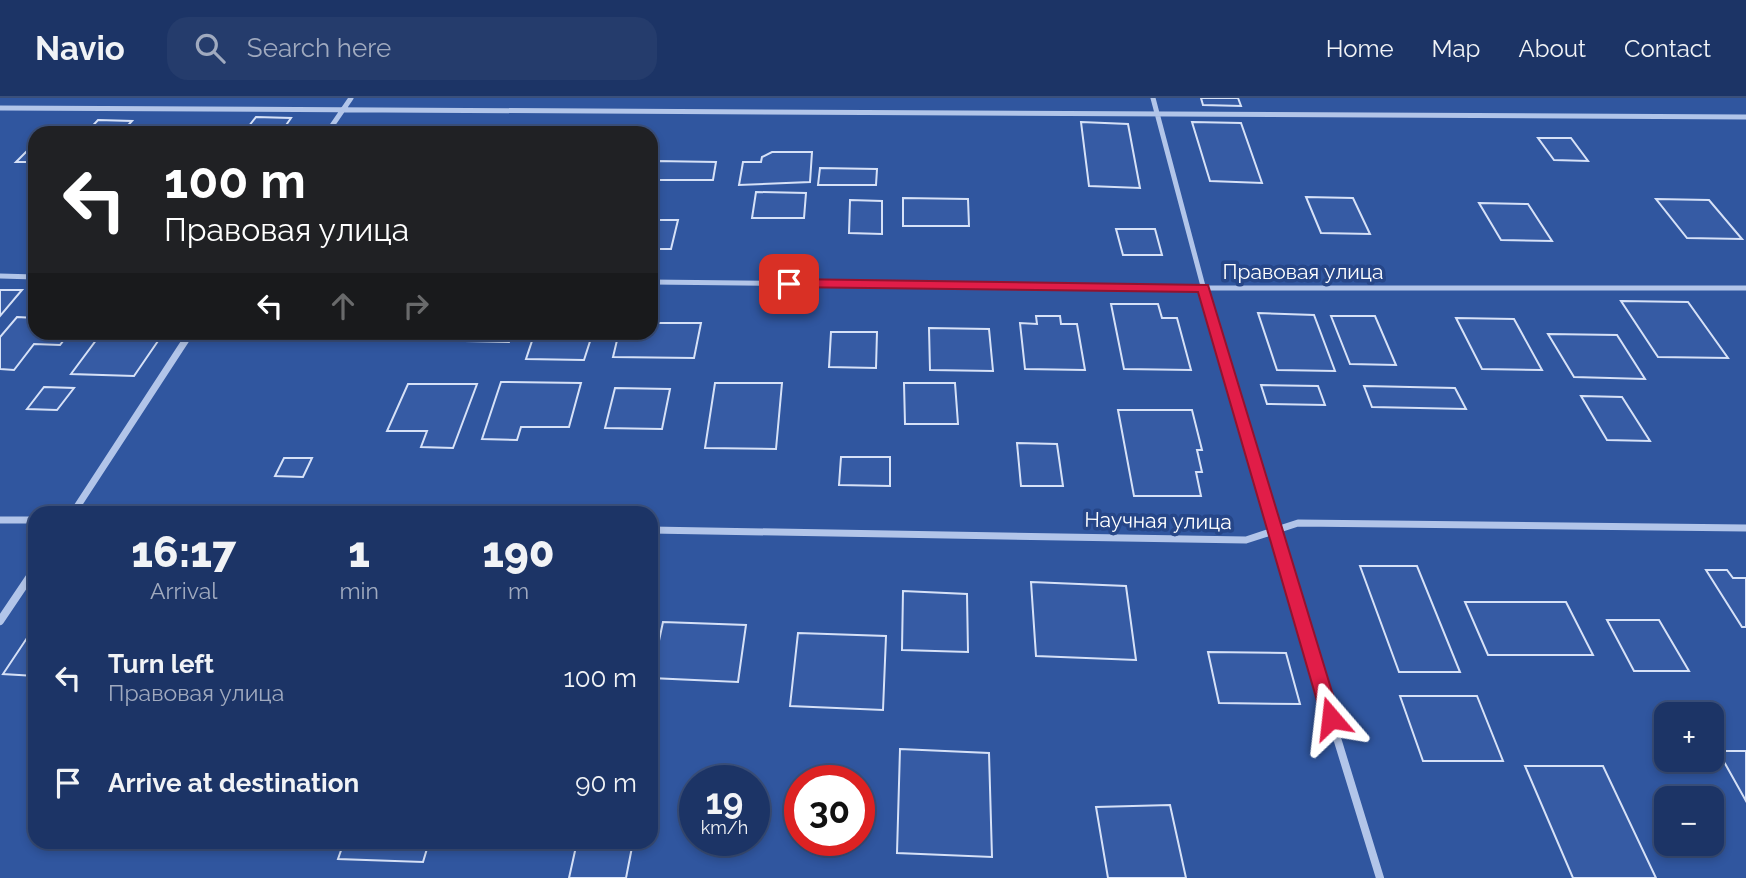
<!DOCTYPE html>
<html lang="en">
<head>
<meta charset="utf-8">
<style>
	:root { --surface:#1c3466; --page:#253c6c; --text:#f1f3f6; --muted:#a0aabf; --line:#3a4f7a }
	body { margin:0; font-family:Raleway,sans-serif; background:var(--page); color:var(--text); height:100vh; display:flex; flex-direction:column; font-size:26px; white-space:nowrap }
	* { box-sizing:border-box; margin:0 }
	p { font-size:23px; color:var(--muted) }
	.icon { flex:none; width:38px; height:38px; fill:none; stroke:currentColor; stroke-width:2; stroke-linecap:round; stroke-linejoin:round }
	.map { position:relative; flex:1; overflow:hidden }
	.drawer { position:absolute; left:28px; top:408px; width:630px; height:343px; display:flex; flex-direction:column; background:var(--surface); border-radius:21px; box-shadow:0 4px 10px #0003,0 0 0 2px var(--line) }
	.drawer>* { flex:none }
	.top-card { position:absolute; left:28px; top:28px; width:630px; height:214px; border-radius:21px; box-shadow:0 4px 10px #0003,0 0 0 2px var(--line); background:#202124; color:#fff; overflow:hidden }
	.buttons { position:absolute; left:1654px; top:604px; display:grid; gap:14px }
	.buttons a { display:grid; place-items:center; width:70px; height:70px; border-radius:14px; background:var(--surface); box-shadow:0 4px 10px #0003,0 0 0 2px var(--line); font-size:35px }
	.speed { position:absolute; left:679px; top:667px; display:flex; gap:14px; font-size:35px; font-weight:700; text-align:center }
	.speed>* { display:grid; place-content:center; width:91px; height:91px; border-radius:50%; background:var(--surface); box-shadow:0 4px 10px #0003,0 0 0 2px var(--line); line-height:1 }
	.speed small { font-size:18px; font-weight:400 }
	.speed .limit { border:10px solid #d22; background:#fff; color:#111 }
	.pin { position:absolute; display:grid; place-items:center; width:60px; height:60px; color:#fff; margin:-30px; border-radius:14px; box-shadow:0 4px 10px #0006 }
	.me { position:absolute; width:77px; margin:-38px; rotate:343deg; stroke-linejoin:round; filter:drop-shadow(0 0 5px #0008) }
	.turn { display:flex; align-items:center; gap:24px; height:147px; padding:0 21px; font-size:32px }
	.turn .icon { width:91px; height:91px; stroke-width:2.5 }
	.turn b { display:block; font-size:49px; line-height:60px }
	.lanes { display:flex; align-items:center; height:66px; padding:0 21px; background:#0003; justify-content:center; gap:35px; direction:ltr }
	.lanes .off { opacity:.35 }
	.eta { display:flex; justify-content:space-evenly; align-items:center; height:119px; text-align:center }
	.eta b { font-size:42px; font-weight:800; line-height:49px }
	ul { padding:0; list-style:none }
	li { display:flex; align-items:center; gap:21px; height:105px; padding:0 21px }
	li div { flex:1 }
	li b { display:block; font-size:26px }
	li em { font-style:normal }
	header { display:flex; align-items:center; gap:42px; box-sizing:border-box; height:98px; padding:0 35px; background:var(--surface); border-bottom:2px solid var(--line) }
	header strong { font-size:33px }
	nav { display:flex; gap:38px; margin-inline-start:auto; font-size:24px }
	.search { width:490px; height:63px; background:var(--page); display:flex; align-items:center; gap:18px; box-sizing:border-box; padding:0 24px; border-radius:21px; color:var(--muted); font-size:26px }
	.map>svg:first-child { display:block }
</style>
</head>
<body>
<header>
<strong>Navio</strong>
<div class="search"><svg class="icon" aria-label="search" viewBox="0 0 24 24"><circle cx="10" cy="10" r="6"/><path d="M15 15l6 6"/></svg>Search here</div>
<nav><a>Home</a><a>Map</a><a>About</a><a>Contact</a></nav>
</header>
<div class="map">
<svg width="1746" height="780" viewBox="0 0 1746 780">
	<rect width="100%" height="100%" fill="#264688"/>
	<!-- green -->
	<path fill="#30569f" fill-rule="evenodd" d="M0 0H1746V780H0ZM35 35H651V234H35ZM35 415H651V744H35ZM1666 616H1712V662H1666ZM695 682H754V742H695ZM800 682H859V742H800ZM1666 700H1712V746H1666Z"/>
	<!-- building -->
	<path fill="#365ba4" stroke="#d6e1f7" stroke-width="2" d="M1201 0H1238L1241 8 1203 7Z
		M256 19 291 20 282 33H245Z
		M98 22 132 23 121 35H86Z
		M1081 24 1128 26 1140 90 1089 88Z
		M1192 24 1241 25 1262 85 1210 83Z
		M1538 40H1571L1588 63 1554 62Z
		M35 45V64H16Z
		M772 54H812L810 84 739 87 743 64H761L762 59Z
		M656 63 716 64 713 82H651Z
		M820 70 877 71 876 87H818Z
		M756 94 806 95 804 120H752Z
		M1306 99 1353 100 1370 136 1321 135Z
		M903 100 968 101 969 128H903Z
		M1656 101 1709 102 1742 141 1687 140Z
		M850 102 882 103V136L849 135Z
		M1479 105 1528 106 1552 143 1501 142Z
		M651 122H678L671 151H651Z
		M1116 131H1155L1162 157H1123Z
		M0 192H22L0 218Z
		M1621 203 1688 204 1728 260 1658 259Z
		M1111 206H1158L1162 220H1177L1191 272 1124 271Z
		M1258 215 1314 217 1335 273 1277 272Z
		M1036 218H1060L1061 226H1077L1085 272 1025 271 1020 225 1037 226Z
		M1331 218H1375L1396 267 1350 266Z
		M17 219 35 220V234H70L60 247 34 246 14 272 0 271V239Z
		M1456 220 1514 221 1542 272 1482 271Z
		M651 225H701L694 260 613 259 619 234H651Z
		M929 230 989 231 993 273 930 272Z
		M424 234H461L458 243 421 242Z
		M469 234H512L509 244 466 243Z
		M535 234H593L584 262 526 261Z
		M831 234H877L876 270 829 269Z
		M1548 236 1617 237 1645 281 1574 279Z
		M97 241 158 243 134 278 71 276Z
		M501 284 581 285 569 329H521L517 342 482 341Z
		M715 285H782L776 351 705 350Z
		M904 285H955L958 326H905Z
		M408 286H477L453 350 421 349 427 333H387Z
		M1261 287 1318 288 1325 307 1267 306Z
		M1364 288 1455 290 1466 311 1372 309Z
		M44 289 74 290 57 312 27 311Z
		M615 290 670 291 662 331 605 330Z
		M1581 298 1622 299 1650 343 1607 342Z
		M1118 312H1192L1202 352H1197L1202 374H1196L1201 398H1134Z
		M1017 345 1057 346 1063 388H1021Z
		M841 359H890V388L839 387Z
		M284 360H312L303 379 275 378Z
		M1360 468H1417L1460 574H1399Z
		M1706 472H1727L1733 480H1746V529H1742Z
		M1031 484 1126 488 1136 562 1036 558Z
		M903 493 967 496 968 554 902 552Z
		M1465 504H1566L1593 557H1488Z
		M1607 522H1659L1689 573H1634Z
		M663 524 746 527 738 584 651 580Z
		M33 531 35 578 3 576Z
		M798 535 886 538 883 612 790 608Z
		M1208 554 1286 555 1300 606 1219 605Z
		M1400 598H1477L1503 663H1423Z
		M900 651 989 655 992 759 897 755Z
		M1718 653H1746V703Z
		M1525 668H1603L1656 780H1573Z
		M1170 707 1186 780H1108L1096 709Z
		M344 744H429L423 764 338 761Z
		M577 744H633L626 780H569Z"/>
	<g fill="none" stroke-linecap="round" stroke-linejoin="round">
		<!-- minor-far2 -->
		<path stroke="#b2c5e9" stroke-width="5" d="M1153 0 1208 207
			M0 10 1746 19
			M327 35 351 0
			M0 178 35 179
			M651 184 1203 190H1746"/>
		<!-- minor-far1 -->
		<path stroke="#b2c5e9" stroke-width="7" d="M1207 205 1283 463
			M73 415 191 234
			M0 422H35
			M651 432 1246 442 1298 425 1746 430"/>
		<!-- minor -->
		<path stroke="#b2c5e9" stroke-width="8" d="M1282 461 1380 780
			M0 523 35 471"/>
	</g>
	<!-- route -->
	<path fill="#e11d48" stroke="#92132f" stroke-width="2" d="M789 181 1208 187 1340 620 1338 626 1331 629 1324 626 1322 620 1198 194 784 189 782 186Z"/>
	<g text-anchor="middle" stroke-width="7" stroke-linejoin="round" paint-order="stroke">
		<!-- street labels -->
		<g font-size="21" fill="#fff" stroke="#264688">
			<text x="1303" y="181">Правовая улица</text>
			<text transform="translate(1158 423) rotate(1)" y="7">Научная улица</text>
		</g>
	</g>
</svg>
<div class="buttons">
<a>+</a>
<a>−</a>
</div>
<div class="speed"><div>19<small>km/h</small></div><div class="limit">30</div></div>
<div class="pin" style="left:789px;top:186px;background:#d93025"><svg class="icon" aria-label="arrive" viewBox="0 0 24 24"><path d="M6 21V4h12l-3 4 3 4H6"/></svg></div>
<svg class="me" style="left:1331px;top:620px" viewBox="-20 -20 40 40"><path d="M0-17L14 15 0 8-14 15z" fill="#e11d48" stroke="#fff" stroke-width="4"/></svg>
<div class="top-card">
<div class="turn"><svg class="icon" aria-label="left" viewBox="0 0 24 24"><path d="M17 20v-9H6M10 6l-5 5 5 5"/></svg><div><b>100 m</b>Правовая улица</div></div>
<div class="lanes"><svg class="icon" aria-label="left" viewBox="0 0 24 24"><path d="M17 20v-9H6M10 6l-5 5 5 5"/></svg><svg class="icon off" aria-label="ahead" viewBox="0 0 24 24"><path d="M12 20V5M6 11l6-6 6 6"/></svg><svg class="icon off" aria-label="right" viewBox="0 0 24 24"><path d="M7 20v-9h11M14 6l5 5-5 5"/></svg></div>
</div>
<section class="drawer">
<div class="eta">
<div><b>16:17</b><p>Arrival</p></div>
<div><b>1</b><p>min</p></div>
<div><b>190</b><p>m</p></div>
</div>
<ul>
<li><svg class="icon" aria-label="left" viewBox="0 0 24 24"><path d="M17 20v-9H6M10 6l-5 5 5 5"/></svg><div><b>Turn left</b><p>Правовая улица</p></div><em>100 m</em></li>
<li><svg class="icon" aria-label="arrive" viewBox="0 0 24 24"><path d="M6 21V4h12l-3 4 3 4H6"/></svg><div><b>Arrive at destination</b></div><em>90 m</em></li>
</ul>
</section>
</div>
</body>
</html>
